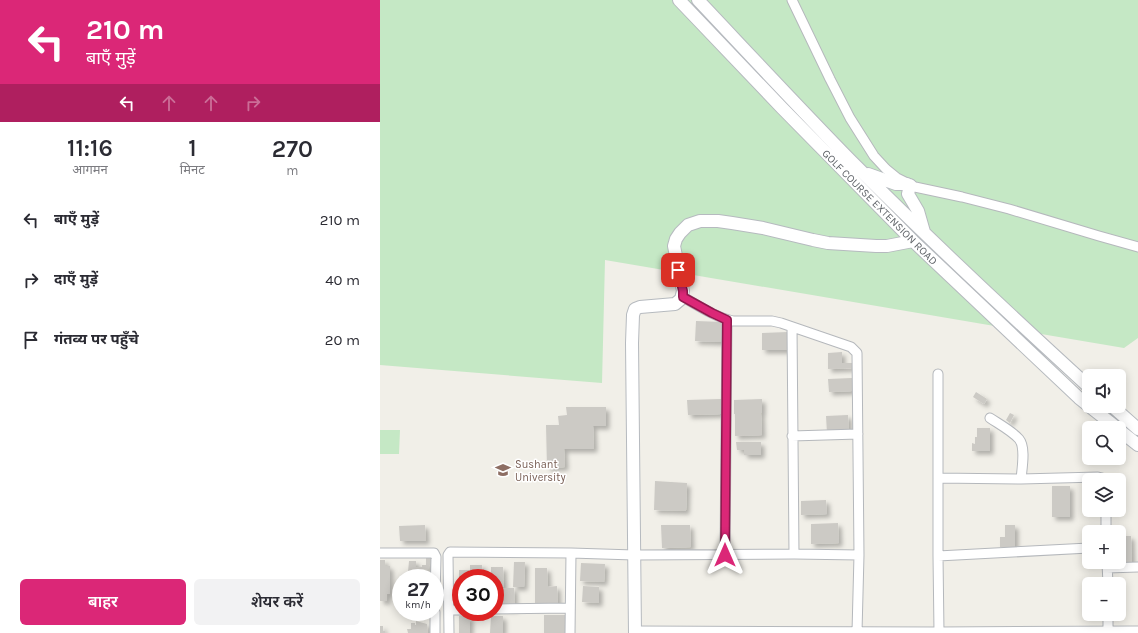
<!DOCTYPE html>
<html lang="hi">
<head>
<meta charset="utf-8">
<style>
	:root { --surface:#fff; --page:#f2f2f3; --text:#2b2b33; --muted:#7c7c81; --accent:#db2777 }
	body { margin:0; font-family:Karla,"Noto Sans Devanagari",sans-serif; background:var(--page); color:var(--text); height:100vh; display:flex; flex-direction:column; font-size:15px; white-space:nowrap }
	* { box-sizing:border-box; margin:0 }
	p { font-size:13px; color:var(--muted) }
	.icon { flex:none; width:22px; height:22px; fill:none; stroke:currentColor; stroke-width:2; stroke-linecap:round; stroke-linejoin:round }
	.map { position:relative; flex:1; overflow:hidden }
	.side { display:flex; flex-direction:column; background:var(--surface); width:380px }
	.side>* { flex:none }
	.guide { background:#db2777; color:#fff; overflow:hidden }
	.controls { position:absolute; left:702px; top:369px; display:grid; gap:8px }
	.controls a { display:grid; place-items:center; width:44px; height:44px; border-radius:6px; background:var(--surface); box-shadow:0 2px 10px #0003; font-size:20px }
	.speed { position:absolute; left:12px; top:569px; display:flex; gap:8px; font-size:20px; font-weight:700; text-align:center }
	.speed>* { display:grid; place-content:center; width:52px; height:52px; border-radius:50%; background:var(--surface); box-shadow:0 2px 10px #0003; line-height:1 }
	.speed small { font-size:10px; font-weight:400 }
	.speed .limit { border:6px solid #d22; background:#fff; color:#111 }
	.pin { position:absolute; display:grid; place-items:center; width:34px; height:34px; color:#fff; margin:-17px; border-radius:8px; box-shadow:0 2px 6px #0006 }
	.me { position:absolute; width:44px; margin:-22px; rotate:0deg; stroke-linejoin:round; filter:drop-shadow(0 0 3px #0008) }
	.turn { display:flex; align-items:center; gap:14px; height:84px; padding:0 20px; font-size:18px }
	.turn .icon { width:52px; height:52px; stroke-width:2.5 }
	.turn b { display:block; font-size:28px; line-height:34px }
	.lanes { display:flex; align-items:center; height:38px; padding:0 20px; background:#0003; justify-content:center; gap:20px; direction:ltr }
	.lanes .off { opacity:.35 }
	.eta { display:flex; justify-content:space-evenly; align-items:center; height:68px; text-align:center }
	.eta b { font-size:24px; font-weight:600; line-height:28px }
	.action { display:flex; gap:8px; margin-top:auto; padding:8px 20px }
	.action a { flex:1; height:46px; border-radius:6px; background:var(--accent); color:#fff; font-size:16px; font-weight:600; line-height:46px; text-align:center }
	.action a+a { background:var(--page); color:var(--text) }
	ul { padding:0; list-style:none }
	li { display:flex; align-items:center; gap:12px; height:60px; padding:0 20px }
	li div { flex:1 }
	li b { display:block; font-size:15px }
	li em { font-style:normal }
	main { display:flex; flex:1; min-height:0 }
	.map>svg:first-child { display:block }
</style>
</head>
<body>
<main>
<section class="side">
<div class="guide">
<div class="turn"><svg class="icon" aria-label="left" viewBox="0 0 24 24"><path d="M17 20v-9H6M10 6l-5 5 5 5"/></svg><div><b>210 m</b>बाएँ मुड़ें</div></div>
<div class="lanes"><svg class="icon" aria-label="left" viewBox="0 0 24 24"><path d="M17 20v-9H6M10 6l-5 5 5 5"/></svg><svg class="icon off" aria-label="ahead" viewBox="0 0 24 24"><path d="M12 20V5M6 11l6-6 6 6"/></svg><svg class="icon off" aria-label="ahead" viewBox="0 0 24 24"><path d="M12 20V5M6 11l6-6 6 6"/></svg><svg class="icon off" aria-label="right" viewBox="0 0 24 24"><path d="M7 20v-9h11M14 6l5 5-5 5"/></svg></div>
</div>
<div class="eta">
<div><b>11:16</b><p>आगमन</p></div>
<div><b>1</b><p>मिनट</p></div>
<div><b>270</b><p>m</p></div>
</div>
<ul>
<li><svg class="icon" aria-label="left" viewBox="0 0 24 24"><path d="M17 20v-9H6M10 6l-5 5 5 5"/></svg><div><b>बाएँ मुड़ें</b></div><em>210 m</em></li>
<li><svg class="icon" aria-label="right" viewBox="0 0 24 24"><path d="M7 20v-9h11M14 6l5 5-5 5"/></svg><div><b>दाएँ मुड़ें</b></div><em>40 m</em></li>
<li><svg class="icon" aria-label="arrive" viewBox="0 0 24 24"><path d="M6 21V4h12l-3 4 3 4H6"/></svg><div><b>गंतव्य पर पहुँचे</b></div><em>20 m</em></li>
</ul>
<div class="action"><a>बाहर</a><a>शेयर करें</a></div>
</section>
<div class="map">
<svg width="758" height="633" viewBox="0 0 758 633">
	<defs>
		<filter id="shadow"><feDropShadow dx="3.5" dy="3.5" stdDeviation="2" flood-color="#0004"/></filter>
	</defs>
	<rect width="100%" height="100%" fill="#f1efe8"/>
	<!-- green -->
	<path fill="#c5e8c5" d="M0 0H758V338L744 348 225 260 222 383 0 365Z
		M0 430H20L19 454H0Z"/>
	<!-- building -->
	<path fill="#cccac5" filter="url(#shadow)" d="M316 321 342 322 341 342 315 341Z
		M408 332V350H382V333Z
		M462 352V363H472V368L448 369V353Z
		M472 378V391L449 392 448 379Z
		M596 392 607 399 604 404 593 397Z
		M341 399V414L308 415 307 400Z
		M382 399V413L354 414V400Z
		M186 407H226V426H213L214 449H184L185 467 167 468 166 425H179L178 416 187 415Z
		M381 413 382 435 355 436V414Z
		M630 413 634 415 630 423 626 420Z
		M468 415 469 433H447L446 416Z
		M597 428H610V451H592V443L595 444V437H597Z
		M356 442H381V455H364V450H357Z
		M275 481 307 483 306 511 274 510Z
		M672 486H690V517H672Z
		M446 500 447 514 421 515V501Z
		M458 523 459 543 431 544V524Z
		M45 525 46 541H20L19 526Z
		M281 525H310L311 547 282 548Z
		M625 525H635V547H620V537H625Z
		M739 536H751L752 564H738V562H739Z
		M46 556 53 557 52 565H49V569H41L39 578H35V575L30 574V572H28L29 561H36V567H42V565H46Z
		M0 560H5V566H10V594H7V601H0Z
		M134 562H145L144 587H133Z
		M201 563 225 564 224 582 200 581Z
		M90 565H102L103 578H90Z
		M111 567H123L124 587H115V578H111Z
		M155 568H167L168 587 177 586 178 604 155 607Z
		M79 570H89V578H81V589H79Z
		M203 586 219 587V603L202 602Z
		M121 588H134L135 609H122Z
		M164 615H188V633H164Z
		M79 616H90V633H79Z
		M111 616H123V633H110Z
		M36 621 47 624 48 633H28L27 629H31V623H35V625H36Z
		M0 626H3V631H5V633H0Z"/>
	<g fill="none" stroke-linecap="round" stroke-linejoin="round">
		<!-- street casing -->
		<g stroke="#b5b8bc" stroke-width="11">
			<path id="street" d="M412 0 450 79 470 118 494 156 506 169 517 178 535 187 582 197 629 209 719 236 758 247
				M303 297C319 306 335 317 353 321H392L401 323 471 347 477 353 479 555 477 632
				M412 327 414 554
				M558 374V556L559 632
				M610 418C619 424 632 431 639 439 646 447 642 468 641 479
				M412 436 478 434
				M558 478 641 479 718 477 722 478 723 480
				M726 510V532
				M0 553H54L56 557 55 597
				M345 555 347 320
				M558 556 709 548
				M727 563 728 584
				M727 568 758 567
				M115 609 190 608
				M69 610H81
				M55 612V633
				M728 614V630
				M255 631 559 632 758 631
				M69 633 68 555 70 552 191 553 254 555 414 554 479 555
				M190 633 191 553"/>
		</g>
		<!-- secondary casing -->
		<g stroke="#b6babf" stroke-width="14">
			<path id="secondary" d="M299 0 402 108 533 241 699 398 709 406
				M318 0C369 54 420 109 472 162 549 239 628 313 709 387
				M488 174 516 184H527
				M530 185 528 194 538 211 544 232
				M709 406 737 428
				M732 406 758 429
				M739 430 758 445
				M255 633 252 343 253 315 255 309 260 307 295 304 301 299 303 291 294 246 296 239 300 233 308 225 320 221H338L352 223 383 228 433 240 448 243 496 246H507L533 241"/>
		</g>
		<!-- street -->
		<use href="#street" stroke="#fff" stroke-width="9"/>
		<!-- secondary -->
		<use href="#secondary" stroke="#fff" stroke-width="12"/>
	</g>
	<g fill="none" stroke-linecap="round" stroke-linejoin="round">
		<!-- route casing -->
		<g stroke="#8e194d" stroke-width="10">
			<path id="route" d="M298 270 303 291V297L332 313 347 320 345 555"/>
		</g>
		<!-- route -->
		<use href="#route" stroke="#db2777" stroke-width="7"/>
	</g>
	<!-- icons -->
	<defs>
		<g id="university-bare" transform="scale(1.2)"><path d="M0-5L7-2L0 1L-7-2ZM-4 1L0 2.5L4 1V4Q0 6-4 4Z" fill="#8d6e63" stroke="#fff" stroke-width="2.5" paint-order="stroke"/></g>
	</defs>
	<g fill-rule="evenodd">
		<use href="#university-bare" x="123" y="470"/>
	</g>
	<g text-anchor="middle" stroke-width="3" stroke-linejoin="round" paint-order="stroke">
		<!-- street labels -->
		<g font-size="11" fill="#5f6368" stroke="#fff">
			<text transform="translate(500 207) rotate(45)" y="4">GOLF COURSE EXTENSION ROAD</text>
		</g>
		<!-- education labels -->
		<g font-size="11" fill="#785e54" stroke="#fff" text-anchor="start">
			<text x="135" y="468">Sushant<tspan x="135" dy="13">University</tspan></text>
		</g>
	</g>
</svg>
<div class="controls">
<a><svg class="icon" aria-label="sound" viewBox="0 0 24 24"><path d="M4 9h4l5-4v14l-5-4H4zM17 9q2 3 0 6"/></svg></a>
<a><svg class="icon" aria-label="search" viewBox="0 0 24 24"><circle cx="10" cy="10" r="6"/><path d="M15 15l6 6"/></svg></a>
<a><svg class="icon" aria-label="layers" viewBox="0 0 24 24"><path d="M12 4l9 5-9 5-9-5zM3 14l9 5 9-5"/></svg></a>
<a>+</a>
<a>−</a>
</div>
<div class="speed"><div>27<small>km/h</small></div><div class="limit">30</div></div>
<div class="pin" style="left:298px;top:270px;background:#d93025"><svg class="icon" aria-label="arrive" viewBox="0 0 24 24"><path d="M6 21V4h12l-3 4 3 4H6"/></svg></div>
<svg class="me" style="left:345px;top:555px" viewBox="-20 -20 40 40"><path d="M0-17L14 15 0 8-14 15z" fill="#db2777" stroke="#fff" stroke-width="4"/></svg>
</div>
</main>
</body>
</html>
